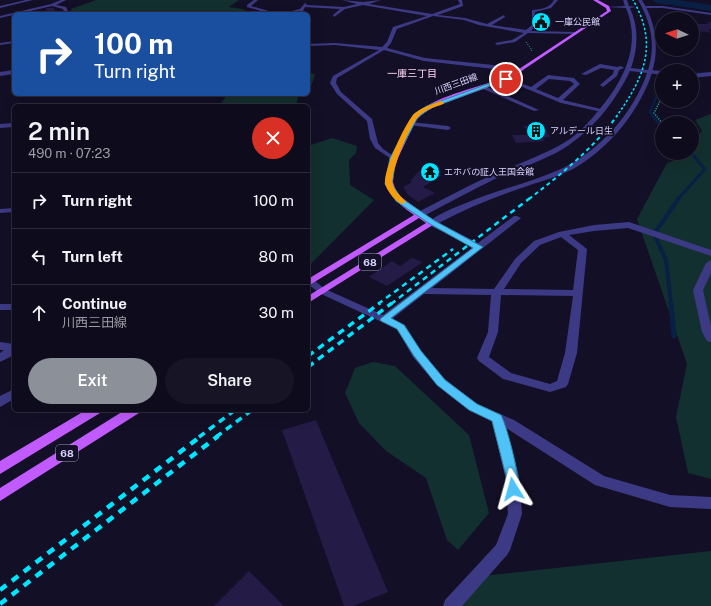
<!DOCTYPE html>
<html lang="en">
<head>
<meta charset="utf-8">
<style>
	:root { --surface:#0e0b1c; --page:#171425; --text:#f1f3f6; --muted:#9b9ba3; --line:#2e2b3b; --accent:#8c9099 }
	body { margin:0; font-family:"Public Sans","Noto Sans JP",sans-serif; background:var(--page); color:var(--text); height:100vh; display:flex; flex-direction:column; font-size:15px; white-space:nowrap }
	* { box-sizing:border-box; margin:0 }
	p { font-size:13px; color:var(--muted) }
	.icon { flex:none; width:22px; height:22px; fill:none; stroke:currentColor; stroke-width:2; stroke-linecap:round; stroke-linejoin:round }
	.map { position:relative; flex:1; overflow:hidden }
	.sheet { position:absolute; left:12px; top:104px; width:298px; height:308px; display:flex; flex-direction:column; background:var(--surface); border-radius:6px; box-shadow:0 4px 16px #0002,0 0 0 1px var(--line) }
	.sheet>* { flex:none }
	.hud { position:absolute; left:12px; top:12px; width:298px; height:84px; border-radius:6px; box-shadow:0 4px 16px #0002,0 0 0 1px var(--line); background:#1a4fa0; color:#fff; overflow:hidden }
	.needle { width:26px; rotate:274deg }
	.buttons { position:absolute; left:655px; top:12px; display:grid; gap:8px }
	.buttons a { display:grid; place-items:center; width:44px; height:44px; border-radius:50%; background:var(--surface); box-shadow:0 4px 16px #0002,0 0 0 1px var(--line); font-size:20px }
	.pin { position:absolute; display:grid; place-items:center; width:34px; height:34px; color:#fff; margin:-17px; border:2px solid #fff; border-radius:50%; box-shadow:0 1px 4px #0007 }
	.me { position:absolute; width:44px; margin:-22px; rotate:352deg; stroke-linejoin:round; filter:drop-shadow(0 0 3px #0008) }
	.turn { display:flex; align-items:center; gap:14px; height:84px; padding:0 16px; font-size:18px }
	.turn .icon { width:52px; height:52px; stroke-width:2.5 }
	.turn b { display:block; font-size:28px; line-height:34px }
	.round { display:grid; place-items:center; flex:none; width:42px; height:42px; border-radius:21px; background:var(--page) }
	.head { display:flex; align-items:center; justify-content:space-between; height:68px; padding:0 16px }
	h1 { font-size:24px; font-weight:600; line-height:30px }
	.primary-button { display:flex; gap:8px; margin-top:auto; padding:8px 16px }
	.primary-button a { flex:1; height:46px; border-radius:24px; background:var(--accent); color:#fff; font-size:16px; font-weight:600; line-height:46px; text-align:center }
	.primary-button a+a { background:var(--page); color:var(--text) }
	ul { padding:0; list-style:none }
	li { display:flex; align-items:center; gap:12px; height:56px; padding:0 16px; border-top:1px solid var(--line) }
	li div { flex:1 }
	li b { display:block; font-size:15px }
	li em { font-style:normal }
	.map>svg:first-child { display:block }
</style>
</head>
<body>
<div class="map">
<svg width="711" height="606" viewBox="0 0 711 606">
	<rect width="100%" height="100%" fill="#130f26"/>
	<!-- green -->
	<path fill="#12302f" d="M96 0H239L229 7 242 9 253 14H72L71 9Z
		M308 71 315 75 308 95 298 97 296 106H219L228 94H308Z
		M711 114V479L688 473 676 417 687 364 637 219 667 163 688 156 689 153H692V142L702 131 695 120Z
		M332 138 357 146 356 153 349 160 350 185 374 200 308 267V146Z
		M373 362 395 366 469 435 489 513 458 550 447 540 426 478 386 451 359 423 345 393 355 368Z
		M711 551V606H443L473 577Z"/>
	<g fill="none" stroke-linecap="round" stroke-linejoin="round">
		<!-- stream-far3 -->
		<path stroke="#0a1f44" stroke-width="2.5" d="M692 74 711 73
			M654 117 650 112 662 83"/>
		<!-- stream-far2 -->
		<path stroke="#0a1f44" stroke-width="3" d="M653 116 662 127
			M678 199 705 169 691 153"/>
		<!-- stream-far1 -->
		<path stroke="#0a1f44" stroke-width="4" d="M671 304 666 260 654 234 679 198"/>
		<!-- stream -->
		<path stroke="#0a1f44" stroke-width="5" d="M671 303 674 336"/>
		<!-- river -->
		<path fill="#0a1f44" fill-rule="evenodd" d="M652 0H678L711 5V11L657 3Z"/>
	</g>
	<!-- building -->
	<path fill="#241b47" d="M46 8H54L56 13 47 14Z
		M535 20H547L548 23H536Z
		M706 22H711V29H709L711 34 708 32 692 31V26L696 27 692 24H710Z
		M541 125 551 137H546L543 139 545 141 516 143 512 135H532L523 126Z
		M422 171 428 173 430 171 442 175 423 187 435 193 418 202 408 195 403 187 412 182 410 181 418 172Z
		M412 258 423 262 387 286 369 277 392 261 400 266Z
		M316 420 388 592 353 606H344L282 430Z
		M249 571 284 606H214Z"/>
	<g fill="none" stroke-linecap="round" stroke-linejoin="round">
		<!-- path-far1 -->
		<path stroke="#2fb8b0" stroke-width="1" stroke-dasharray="1 1.5" stroke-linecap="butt" d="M526 42 532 50 531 51"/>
		<!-- path -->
		<path stroke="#2fb8b0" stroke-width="1.5" stroke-dasharray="1 1.5" stroke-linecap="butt" d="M662 97 654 113 662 123"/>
		<!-- minor -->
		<path fill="#3d3a85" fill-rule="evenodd" d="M26 0H33L0 8V6Z
			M61 0H66L56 5 66 7 69 14H65L63 9 52 6 0 18V16L51 4Z
			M254 0H258L251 6 279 14H272L247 7V5Z
			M342 0 363 2 381 0 369 4 432 14 460 4 458 0H462L463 6 438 15 465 18 487 24 504 15 505 17 492 25 526 30 532 25V10C541 9 549 9 554 0H558L551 8 535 12 536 25 531 31 576 32 578 33 576 34 528 33 515 42 497 45 495 43 512 40 524 33 479 25 464 20 433 16 397 29 391 43 387 48 425 58 521 68 524 70 521 72 424 61 384 50 337 78 336 83 341 92 372 119 378 143 383 149 395 157V159L393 160 375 148 370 139 367 121 337 94 330 83 333 76 379 50 335 45 308 46V44L335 43 382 47 387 42 393 27 427 16 363 5 345 9 334 17 333 15 340 9 305 7 303 11 280 14 300 9 305 3 307 5 344 7 357 4Z
			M645 6H663L711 13V15L663 8H644Z
			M14 41V43L0 45V43Z
			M600 64 617 67 621 66 624 68 619 70 617 76 603 87 600 85 613 74 614 70 601 68 586 75 581 74Z
			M14 70V74L0 76V72Z
			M650 70 662 71V75L648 73V71Z
			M711 72V76L692 78V74Z
			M548 75 574 78 580 84 563 100 605 110 602 112 561 103 503 79 508 78 531 87ZM549 79 570 81 574 84 558 98 536 89Z
			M481 86H485L539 110 534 111 481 88Z
			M411 122 448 126 451 128 448 130 409 125 408 124Z
			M14 123V127L0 128V124Z
			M14 208V212L0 213V209Z
			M514 216H517L521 218 432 288 494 289 515 259 534 241 559 232 594 225 629 222 711 250V256L628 228 594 231 569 235 587 249 577 353 568 384 566 387 550 392 507 380 503 379 479 361 477 358 488 332 491 295 424 294 392 319 405 325 421 351 445 379 477 404 514 420 604 476 670 495 711 497V509L670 507 595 485 506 428 519 476 522 514 510 550 507 555 462 606H443L445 600 496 545 508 514 505 476 492 421 469 410 437 385 413 357 397 329 319 293 308 284V280H314L325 289 383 315 473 247 429 225 428 223 429 221H435L478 243ZM561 237 578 250 573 290 504 289 521 263 540 245ZM501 295 573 296 565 353 557 381 550 384 511 373 489 357 498 332Z
			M711 260V273L703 290 711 326V342L707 341 702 332 693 290 706 263Z
			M0 342 14 344V355L0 362V353L4 350H0Z
			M14 389V399L0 407V396Z"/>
		<!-- tertiary -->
		<path fill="#3d3a85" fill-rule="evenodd" d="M623 0H627L629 6 636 7 630 8C639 28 638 48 631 68L648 70C656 45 651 22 638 0H642C659 28 660 57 647 86 632 120 605 151 573 169 553 179 531 184 510 192 484 201 459 212 435 225H429L428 223C436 214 459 206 471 201 500 189 532 182 561 169 599 151 633 114 647 73L630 71C614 104 589 135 556 153 536 163 515 170 495 179 470 191 446 204 422 217H416L415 215 416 213C440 201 465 187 490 176 517 164 545 155 570 139 581 131 590 121 598 111 623 82 642 46 626 8L606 7 625 6Z
			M0 304H14V310H0Z"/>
		<!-- primary -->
		<path fill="#c25bff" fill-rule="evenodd" d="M593 0H598L609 6 611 11 508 80 434 107 424 113 416 120 398 158 394 171 393 182 396 191 401 197 436 223 308 303V296L426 223 419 218 308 286V279L414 215C378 190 382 177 399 141 405 130 409 118 419 111 441 95 478 87 504 78L513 73 607 11 606 8Z
			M86 410H102L100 413 0 474V461Z
			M125 410H141L139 413 0 501V488Z"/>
		<!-- rail-far4 -->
		<path stroke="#00e5ff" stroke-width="1.5" stroke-dasharray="2.5 2" stroke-linecap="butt" d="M616 117C644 78 659 45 633 0"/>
		<!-- rail-far3 -->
		<path stroke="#00e5ff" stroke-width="2" stroke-dasharray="4 3.5" stroke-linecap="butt" d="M529 199C560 175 593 149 617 116"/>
		<!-- rail-far2 -->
		<path stroke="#00e5ff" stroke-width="2.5" stroke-dasharray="5.5 4.5" stroke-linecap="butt" d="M378 304 453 249
			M391 304 530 198"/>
		<!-- rail-far1 -->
		<path stroke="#00e5ff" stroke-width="3.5" stroke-dasharray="7 5.5" stroke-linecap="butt" d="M308 356 380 303
			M308 367 392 303
			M199 437 235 410
			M216 437 252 410"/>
		<!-- rail -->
		<path stroke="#00e5ff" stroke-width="4.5" stroke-dasharray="8 7" stroke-linecap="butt" d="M0 590 201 436
			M0 604 218 436"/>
	</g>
	<!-- route -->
	<path fill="#4fc3f7" stroke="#337fa1" d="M504 78 508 79 431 108 418 117 396 158 392 184 401 198 435 221 483 247 391 318 404 325 421 351 445 380 477 404 501 415C507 426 522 483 518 493L513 495 509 493 507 489 506 476 492 421 469 410 437 385 414 356 397 329 381 321 380 319 473 248 430 224 396 201 385 184 390 158 414 114 427 106Z"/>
	<!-- slow -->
	<path fill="#f59e0b" d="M441 101 444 103 443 104C435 107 424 110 418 117 410 126 389 173 393 185 395 192 402 197 406 202L402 204C396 202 386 190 385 183 384 169 404 126 413 115 420 108 432 104 441 101Z"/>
	<!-- icons -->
	<defs>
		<g id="civic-disc" transform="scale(1)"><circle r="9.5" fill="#00e5ff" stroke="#130f26"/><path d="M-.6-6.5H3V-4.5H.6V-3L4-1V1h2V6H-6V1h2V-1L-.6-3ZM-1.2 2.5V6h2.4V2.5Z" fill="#111"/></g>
		<g id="building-disc" transform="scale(1)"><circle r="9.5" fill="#00e5ff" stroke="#130f26"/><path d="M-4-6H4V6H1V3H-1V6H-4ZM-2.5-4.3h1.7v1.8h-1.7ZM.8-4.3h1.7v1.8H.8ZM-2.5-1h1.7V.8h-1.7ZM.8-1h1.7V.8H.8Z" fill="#111"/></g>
		<g id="temple-disc" transform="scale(1)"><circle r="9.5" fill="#00e5ff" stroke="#130f26"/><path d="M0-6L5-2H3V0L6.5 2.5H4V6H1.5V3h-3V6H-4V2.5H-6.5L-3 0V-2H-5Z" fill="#111"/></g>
	</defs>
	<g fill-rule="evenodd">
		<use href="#civic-disc" x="541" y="22"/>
		<use href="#building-disc" x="536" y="131"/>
		<use href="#temple-disc" x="430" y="172"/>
	</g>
	<g text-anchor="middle" stroke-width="4" stroke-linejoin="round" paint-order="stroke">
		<!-- far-poi labels -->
		<g font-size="9" fill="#d9d4ff" stroke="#130f26" text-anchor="start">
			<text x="555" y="25">一庫公民館</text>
			<text x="550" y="134">アルデール日生</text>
			<text x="444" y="175">エホバの証人王国会館</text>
		</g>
		<!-- far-street labels -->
		<g font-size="9" fill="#d9d4ff" stroke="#130f26">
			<text transform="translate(456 84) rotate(-20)" y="3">川西三田線</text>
		</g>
		<!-- far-neighbourhood labels -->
		<g font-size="10" fill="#ffd6f0" stroke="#130f26">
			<text x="412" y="77">一庫三丁目</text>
		</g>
		<!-- shield labels -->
		<g fill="#130f26" stroke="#9e99be" stroke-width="1">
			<rect x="359" y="254" width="22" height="16" rx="3"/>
			<rect x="56" y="445" width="22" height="16" rx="3"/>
		</g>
		<g font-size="10" font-weight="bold" fill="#d9d4ff">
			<text x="370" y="266">68</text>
			<text x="67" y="457">68</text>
		</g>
	</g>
</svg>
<div class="buttons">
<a><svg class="needle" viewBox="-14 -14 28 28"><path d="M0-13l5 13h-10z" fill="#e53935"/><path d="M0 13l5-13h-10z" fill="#9b9ba3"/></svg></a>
<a>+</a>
<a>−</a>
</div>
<div class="pin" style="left:506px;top:79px;background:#d93025"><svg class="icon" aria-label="arrive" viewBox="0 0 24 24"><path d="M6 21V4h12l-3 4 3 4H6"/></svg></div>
<svg class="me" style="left:513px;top:489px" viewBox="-20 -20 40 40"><path d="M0-17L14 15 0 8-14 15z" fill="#4fc3f7" stroke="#fff" stroke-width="4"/></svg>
<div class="hud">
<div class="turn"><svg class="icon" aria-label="right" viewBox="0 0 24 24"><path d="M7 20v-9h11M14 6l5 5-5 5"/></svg><div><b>100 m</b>Turn right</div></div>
</div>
<section class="sheet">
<div class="head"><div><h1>2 min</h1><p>490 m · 07:23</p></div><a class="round" style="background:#d93025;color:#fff"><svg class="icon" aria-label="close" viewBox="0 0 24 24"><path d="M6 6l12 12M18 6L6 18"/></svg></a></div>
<ul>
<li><svg class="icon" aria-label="right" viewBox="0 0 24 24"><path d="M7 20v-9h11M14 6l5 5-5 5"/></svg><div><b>Turn right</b></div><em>100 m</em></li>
<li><svg class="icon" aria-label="left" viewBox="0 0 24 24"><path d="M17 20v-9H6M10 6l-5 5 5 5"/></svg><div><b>Turn left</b></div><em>80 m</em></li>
<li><svg class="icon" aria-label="ahead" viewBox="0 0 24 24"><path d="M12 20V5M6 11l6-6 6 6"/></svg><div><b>Continue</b><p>川西三田線</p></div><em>30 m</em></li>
</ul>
<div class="primary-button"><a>Exit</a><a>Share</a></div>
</section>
</div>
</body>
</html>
